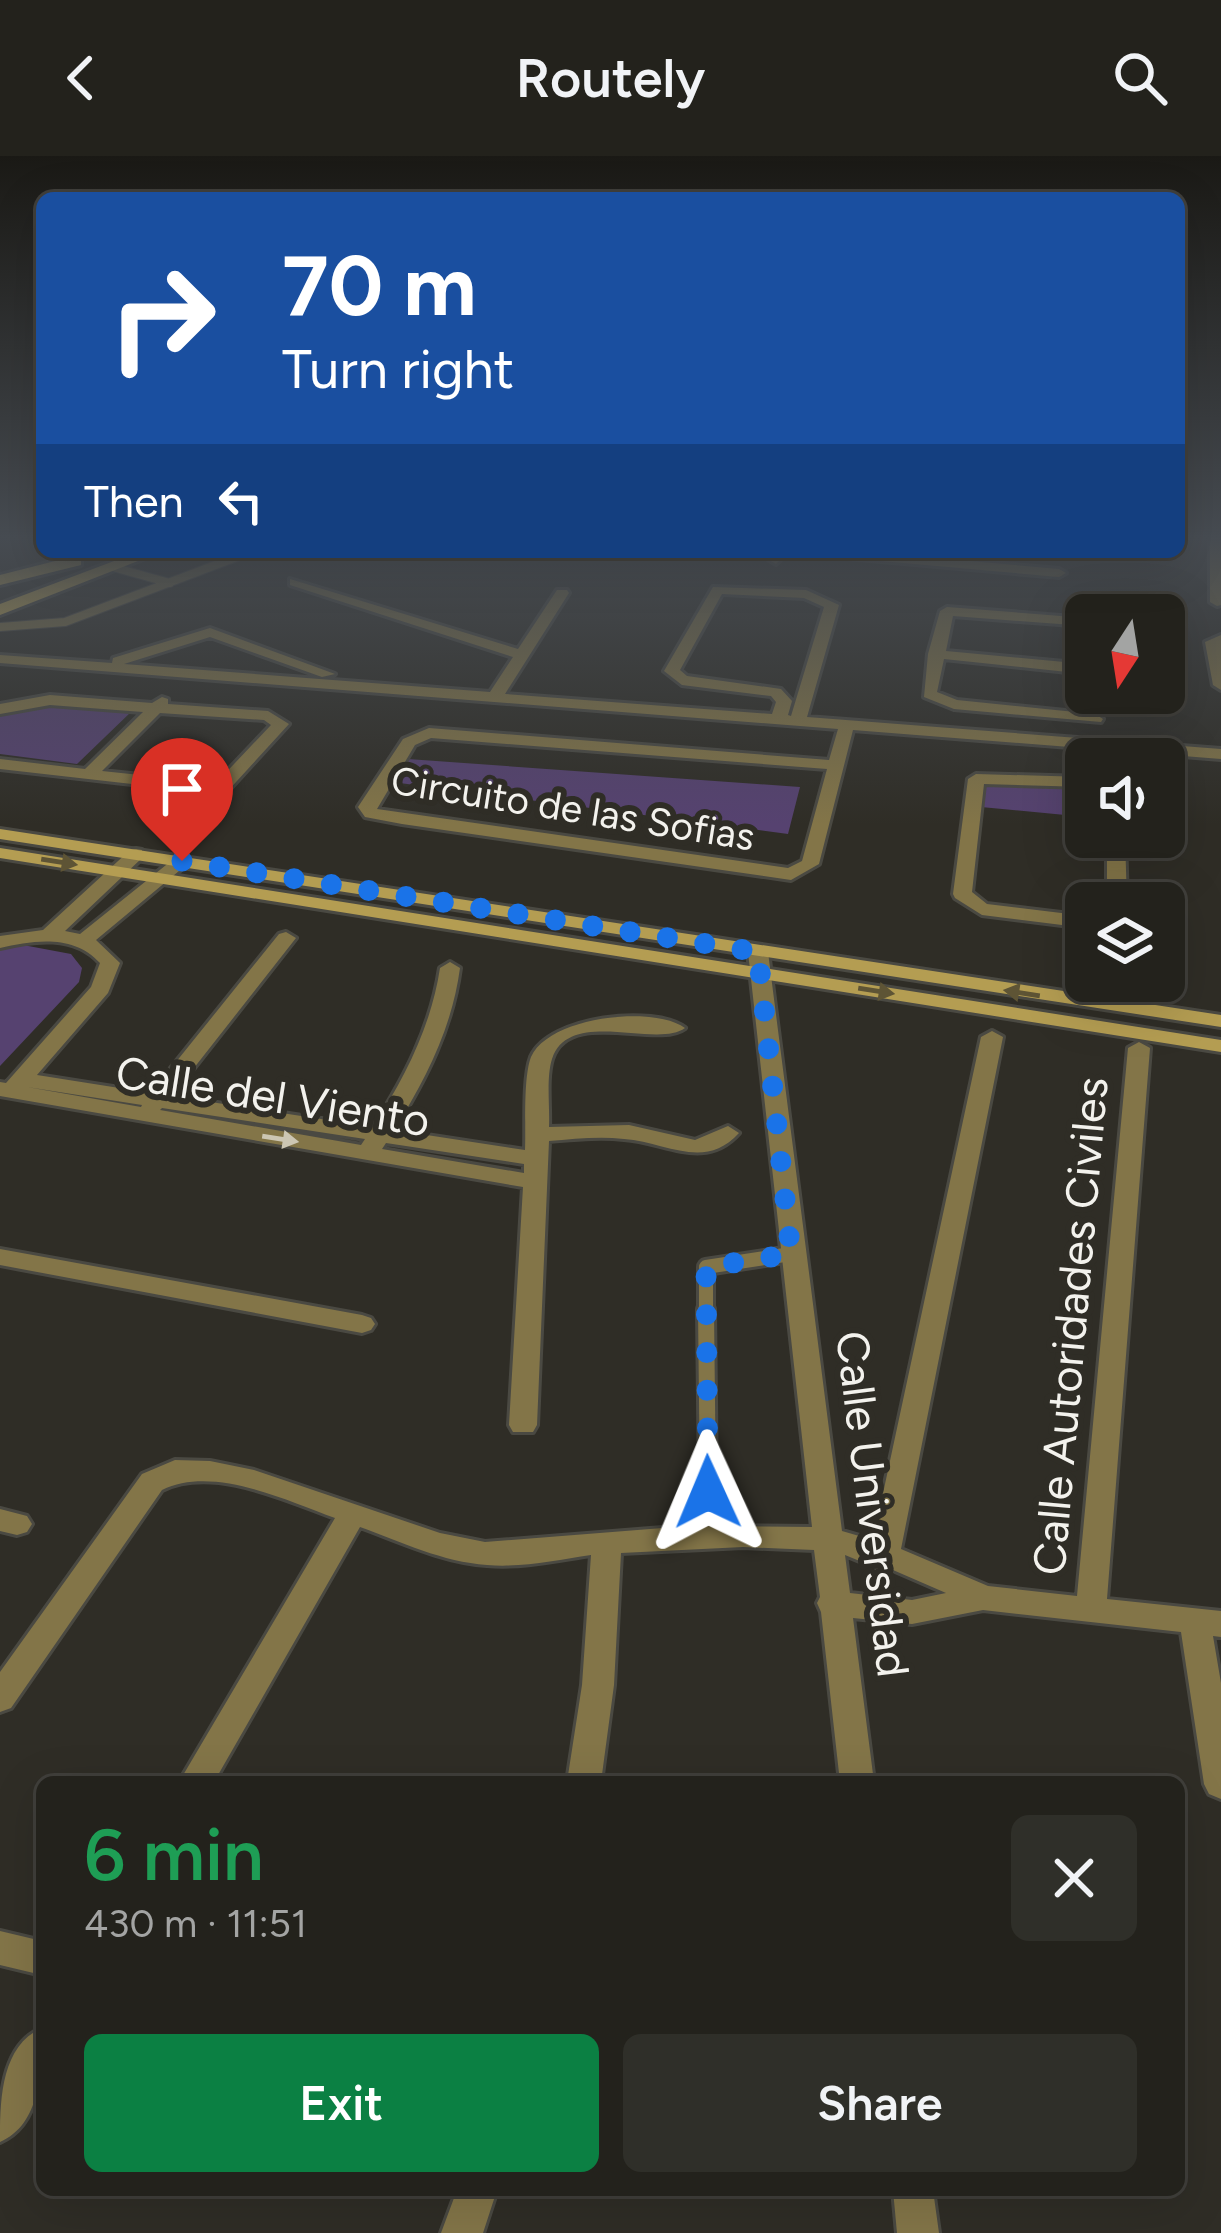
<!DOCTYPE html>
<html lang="en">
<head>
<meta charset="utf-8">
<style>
	:root { --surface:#23221c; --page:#2f2f29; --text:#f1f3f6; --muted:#a3a4a3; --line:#403f3b; --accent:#0b8043 }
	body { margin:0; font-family:Figtree,sans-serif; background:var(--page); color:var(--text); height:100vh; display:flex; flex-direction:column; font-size:45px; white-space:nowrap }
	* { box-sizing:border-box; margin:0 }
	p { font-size:39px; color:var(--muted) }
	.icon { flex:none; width:66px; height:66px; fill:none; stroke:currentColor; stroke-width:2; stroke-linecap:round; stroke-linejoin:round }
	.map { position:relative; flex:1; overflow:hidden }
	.panel { position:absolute; left:36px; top:1620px; width:1149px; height:420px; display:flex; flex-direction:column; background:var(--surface); border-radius:18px; box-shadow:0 12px 48px #0002,0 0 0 3px var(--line) }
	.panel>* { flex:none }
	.guide { position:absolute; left:36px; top:36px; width:1149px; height:366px; border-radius:18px; box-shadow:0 12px 48px #0002,0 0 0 3px var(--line); background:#1a4fa0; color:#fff; overflow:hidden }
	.needle { width:78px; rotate:192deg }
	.controls { position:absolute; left:1065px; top:438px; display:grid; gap:24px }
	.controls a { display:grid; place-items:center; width:120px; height:120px; border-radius:18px; background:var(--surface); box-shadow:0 12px 48px #0002,0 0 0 3px var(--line); font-size:60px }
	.pin { position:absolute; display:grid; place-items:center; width:102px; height:102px; color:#fff; margin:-123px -51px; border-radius:50% 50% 50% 0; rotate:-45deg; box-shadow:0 0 12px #0007 }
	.pin .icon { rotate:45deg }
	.me { position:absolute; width:132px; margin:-66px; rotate:359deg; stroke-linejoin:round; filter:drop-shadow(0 0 9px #0008) }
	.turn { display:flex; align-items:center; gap:42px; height:252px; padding:0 48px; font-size:54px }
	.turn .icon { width:156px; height:156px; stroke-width:2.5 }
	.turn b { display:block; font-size:84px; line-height:102px }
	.then { display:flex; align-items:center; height:114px; padding:0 48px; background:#0003; gap:24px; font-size:45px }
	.round { display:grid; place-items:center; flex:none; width:126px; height:126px; border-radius:18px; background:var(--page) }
	.head { display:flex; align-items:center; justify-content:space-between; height:204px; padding:0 48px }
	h1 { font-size:72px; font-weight:600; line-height:90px; color:#1e9e55 }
	.cta { display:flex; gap:24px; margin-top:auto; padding:24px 48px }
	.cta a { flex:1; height:138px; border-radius:18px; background:var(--accent); color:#fff; font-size:48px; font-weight:600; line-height:138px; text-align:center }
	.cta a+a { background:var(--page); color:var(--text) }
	header { display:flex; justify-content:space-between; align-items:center; height:156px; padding:0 48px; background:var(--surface); font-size:54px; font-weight:600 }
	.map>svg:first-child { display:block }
</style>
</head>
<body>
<header><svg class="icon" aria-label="back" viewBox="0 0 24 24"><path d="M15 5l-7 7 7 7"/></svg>Routely<svg class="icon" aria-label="search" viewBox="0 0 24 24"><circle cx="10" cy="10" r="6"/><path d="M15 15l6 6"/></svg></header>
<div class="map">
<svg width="1221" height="2077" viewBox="0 0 1221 2077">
	<rect width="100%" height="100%" fill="#2f2d26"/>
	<!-- green -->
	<path fill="#564270" d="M34 547 132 555 77 608 0 598V557Z
		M408 603 800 631 788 678 392 626Z
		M984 626 1086 629V661L981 651Z
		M23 789 71 798 82 812 79 826 0 910V792Z"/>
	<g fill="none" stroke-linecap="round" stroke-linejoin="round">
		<!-- canal -->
		<path fill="#1b0432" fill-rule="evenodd" d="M0 378H18L0 385Z"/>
		<!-- lane-far2 casing -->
		<g stroke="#4a4942" stroke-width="10">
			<path id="lane-far2" d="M116 412 170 427
				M0 471 65 466 250 396"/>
		</g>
		<!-- lane-far1 casing -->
		<g stroke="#4a4942" stroke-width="20">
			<path id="lane-far1" d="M706 1157V1111L791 1098"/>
		</g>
		<!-- lane casing -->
		<g stroke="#4a4942" stroke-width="22">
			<path id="lane" d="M706 1154 708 1336"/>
		</g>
		<!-- street casing -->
		<g stroke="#4a4942" stroke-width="6">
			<path id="street" d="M1210 378H1221V449L1217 450 1210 446Z
				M774 396H788L776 408 769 404Z
				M818 396H869L1059 413 1066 417 1059 421 825 400Z
				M290 423 518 493 557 434H567L569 437 505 538 772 558 776 546 771 540 682 529 664 515 713 431 806 434 839 449 807 561 1221 593V603L853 574 819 708 791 724 402 668 365 661 358 651 403 583 429 572 829 604 838 573 0 507V499L112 507 113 502 210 472 335 518 322 521 210 481 124 508 490 536 513 501 290 429ZM722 438 804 442 824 451 791 560 788 559 792 545 781 533 687 520 680 514ZM431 582 827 613 802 705 788 712 377 653 415 589Z
				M947 451 1086 462V470L953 460 946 495 1086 508V518L944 503 937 536 957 544 1095 558 1103 563 1101 566 954 553 924 541 928 498 940 455Z
				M1221 479V534L1213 529 1205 486Z
				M50 539 152 547 162 541 168 543V548L268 555 289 568 226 637 220 638 0 613V603L85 613 143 556 50 549 0 558V548ZM160 557 264 564 271 569 216 627 102 615Z
				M976 618 1086 621V631L984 628 972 736 987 748 1086 760V772L982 759 955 742 953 738 968 623Z
				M1107 681H1125L1127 747H1107Z
				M136 693 142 694V702L65 775 80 778 176 701 182 699 191 705 96 784 120 807 108 837 37 919 151 937 279 778 286 776 296 782 172 940 373 971C405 921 431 871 440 812L450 806 460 812C452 872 426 923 394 974L525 994C526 972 523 922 531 901 549 860 655 849 685 872 657 893 569 851 552 903 546 922 550 951 549 971L629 969 695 984 728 970 739 977C705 1015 666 986 624 983 599 980 574 983 549 985L537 1269 533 1276H513L509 1269 523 1031 0 940V926L6 927 91 831 100 807C74 778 34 784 0 792V780L43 774 130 694ZM27 931 142 949 141 951ZM162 952 365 983 361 989 160 954ZM386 987 524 1008V1017L382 993Z
				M758 790 768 796 842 1375 873 1384 981 881 992 875 1003 881 901 1393 988 1430 1077 1440 1128 892 1139 886 1150 892 1107 1443 1221 1455V1481L1213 1480 1221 1527V1643L1209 1638 1204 1628 1181 1476 983 1454 912 1468 853 1462 874 1626H840L821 1456 817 1447 820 1441 814 1394 743 1391 621 1397 614 1529 601 1626H567L582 1529 591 1399C557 1404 522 1412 487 1409 443 1406 401 1386 360 1371L214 1626H179L335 1362C285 1344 213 1309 162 1334L11 1552 0 1556V1516L142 1318 175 1304 210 1305 254 1314 440 1377 485 1386 688 1370 812 1371 748 796ZM845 1399 884 1415 893 1414 946 1437 912 1444 850 1437Z
				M0 1093 362 1159 371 1162 375 1168 371 1174 362 1177 0 1109Z
				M0 1353 27 1360 32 1368 27 1376 17 1379 0 1375Z
				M0 1775 42 1785V1819L0 1809Z
				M42 1872C42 1911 42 1968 0 1986 0 1947 0 1890 42 1872Z
				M457 2034H497L483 2077H441Z
				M893 2034H933L939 2077H897Z"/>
		</g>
		<!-- secondary casing -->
		<g stroke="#4a4942" stroke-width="6">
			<path id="secondary" d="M0 673 1221 859V871L0 683Z
				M0 692 1221 884V896L0 702Z"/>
		</g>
		<!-- primary casing -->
		<g stroke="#4a4942" stroke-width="6">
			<path id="primary" d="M138 396H161L0 459V448Z
				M75 400 81 401V409L0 429V419Z"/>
		</g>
		<!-- lane-far2 -->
		<use href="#lane-far2" stroke="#837548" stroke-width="8"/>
		<!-- lane-far1 -->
		<use href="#lane-far1" stroke="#837548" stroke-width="14"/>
		<!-- lane -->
		<use href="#lane" stroke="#837548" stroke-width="16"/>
		<!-- street -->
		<use href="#street" fill="#837548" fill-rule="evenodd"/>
		<!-- secondary -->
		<use href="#secondary" fill="#b49d52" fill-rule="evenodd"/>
		<!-- primary -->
		<use href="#primary" fill="#dbbc58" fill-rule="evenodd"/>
	</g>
	<!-- one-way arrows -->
	<defs><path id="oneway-solid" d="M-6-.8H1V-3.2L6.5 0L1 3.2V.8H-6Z" transform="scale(3)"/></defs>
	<g fill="#5e5435">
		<use href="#oneway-solid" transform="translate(59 706) rotate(9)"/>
		<use href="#oneway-solid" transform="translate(876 835) rotate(9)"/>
		<use href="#oneway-solid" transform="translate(1022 837) rotate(-171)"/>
	</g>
	<use fill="#ccc6b3" href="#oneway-solid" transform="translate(280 983) rotate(9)"/>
	<!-- sky -->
	<linearGradient id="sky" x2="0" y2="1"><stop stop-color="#1a1915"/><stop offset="0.57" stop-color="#474c52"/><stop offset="1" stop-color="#474c52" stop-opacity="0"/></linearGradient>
	<rect width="1221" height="669" fill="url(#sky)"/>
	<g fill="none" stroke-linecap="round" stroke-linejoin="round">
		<!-- route -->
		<path stroke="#1a73e8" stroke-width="21" stroke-dasharray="0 37.8" d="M182 705 758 796 791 1098 706 1111 708 1336"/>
	</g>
	<g text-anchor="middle" stroke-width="12" stroke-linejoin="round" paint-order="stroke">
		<!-- far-street labels -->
		<g font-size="39" fill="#f3f2ed" stroke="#2f2d26">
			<text transform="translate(573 652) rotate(9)" y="14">Circuito de las Sofias</text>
		</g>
		<!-- street labels -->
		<g font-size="45" fill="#f3f2ed" stroke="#2f2d26">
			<text transform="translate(273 940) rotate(9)" y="16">Calle del Viento</text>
			<text transform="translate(1070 1170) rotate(-85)" y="16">Calle Autoridades Civiles</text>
			<text transform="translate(873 1348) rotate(83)" y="16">Calle Universidad</text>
		</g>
	</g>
</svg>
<div class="controls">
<a><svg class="needle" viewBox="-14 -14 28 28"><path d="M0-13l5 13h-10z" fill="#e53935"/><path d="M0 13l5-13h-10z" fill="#a3a4a3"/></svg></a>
<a><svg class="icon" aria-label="sound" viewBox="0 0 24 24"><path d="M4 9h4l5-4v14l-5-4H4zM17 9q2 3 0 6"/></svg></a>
<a><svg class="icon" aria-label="layers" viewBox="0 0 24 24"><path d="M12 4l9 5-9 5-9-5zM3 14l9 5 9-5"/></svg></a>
</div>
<div class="pin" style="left:182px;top:705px;background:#d93025"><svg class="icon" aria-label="arrive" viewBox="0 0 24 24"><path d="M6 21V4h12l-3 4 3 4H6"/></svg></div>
<svg class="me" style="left:708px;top:1336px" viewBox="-20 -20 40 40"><path d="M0-17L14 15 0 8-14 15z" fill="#1a73e8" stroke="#fff" stroke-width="4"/></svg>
<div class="guide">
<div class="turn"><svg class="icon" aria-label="right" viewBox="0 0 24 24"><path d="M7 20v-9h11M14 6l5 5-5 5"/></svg><div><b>70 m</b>Turn right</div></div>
<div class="then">Then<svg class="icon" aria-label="left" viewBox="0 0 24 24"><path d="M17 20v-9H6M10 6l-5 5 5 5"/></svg></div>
</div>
<section class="panel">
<div class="head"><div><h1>6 min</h1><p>430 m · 11:51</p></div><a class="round"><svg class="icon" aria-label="close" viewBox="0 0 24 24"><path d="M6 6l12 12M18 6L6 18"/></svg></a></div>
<div class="cta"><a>Exit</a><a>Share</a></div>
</section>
</div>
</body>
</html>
